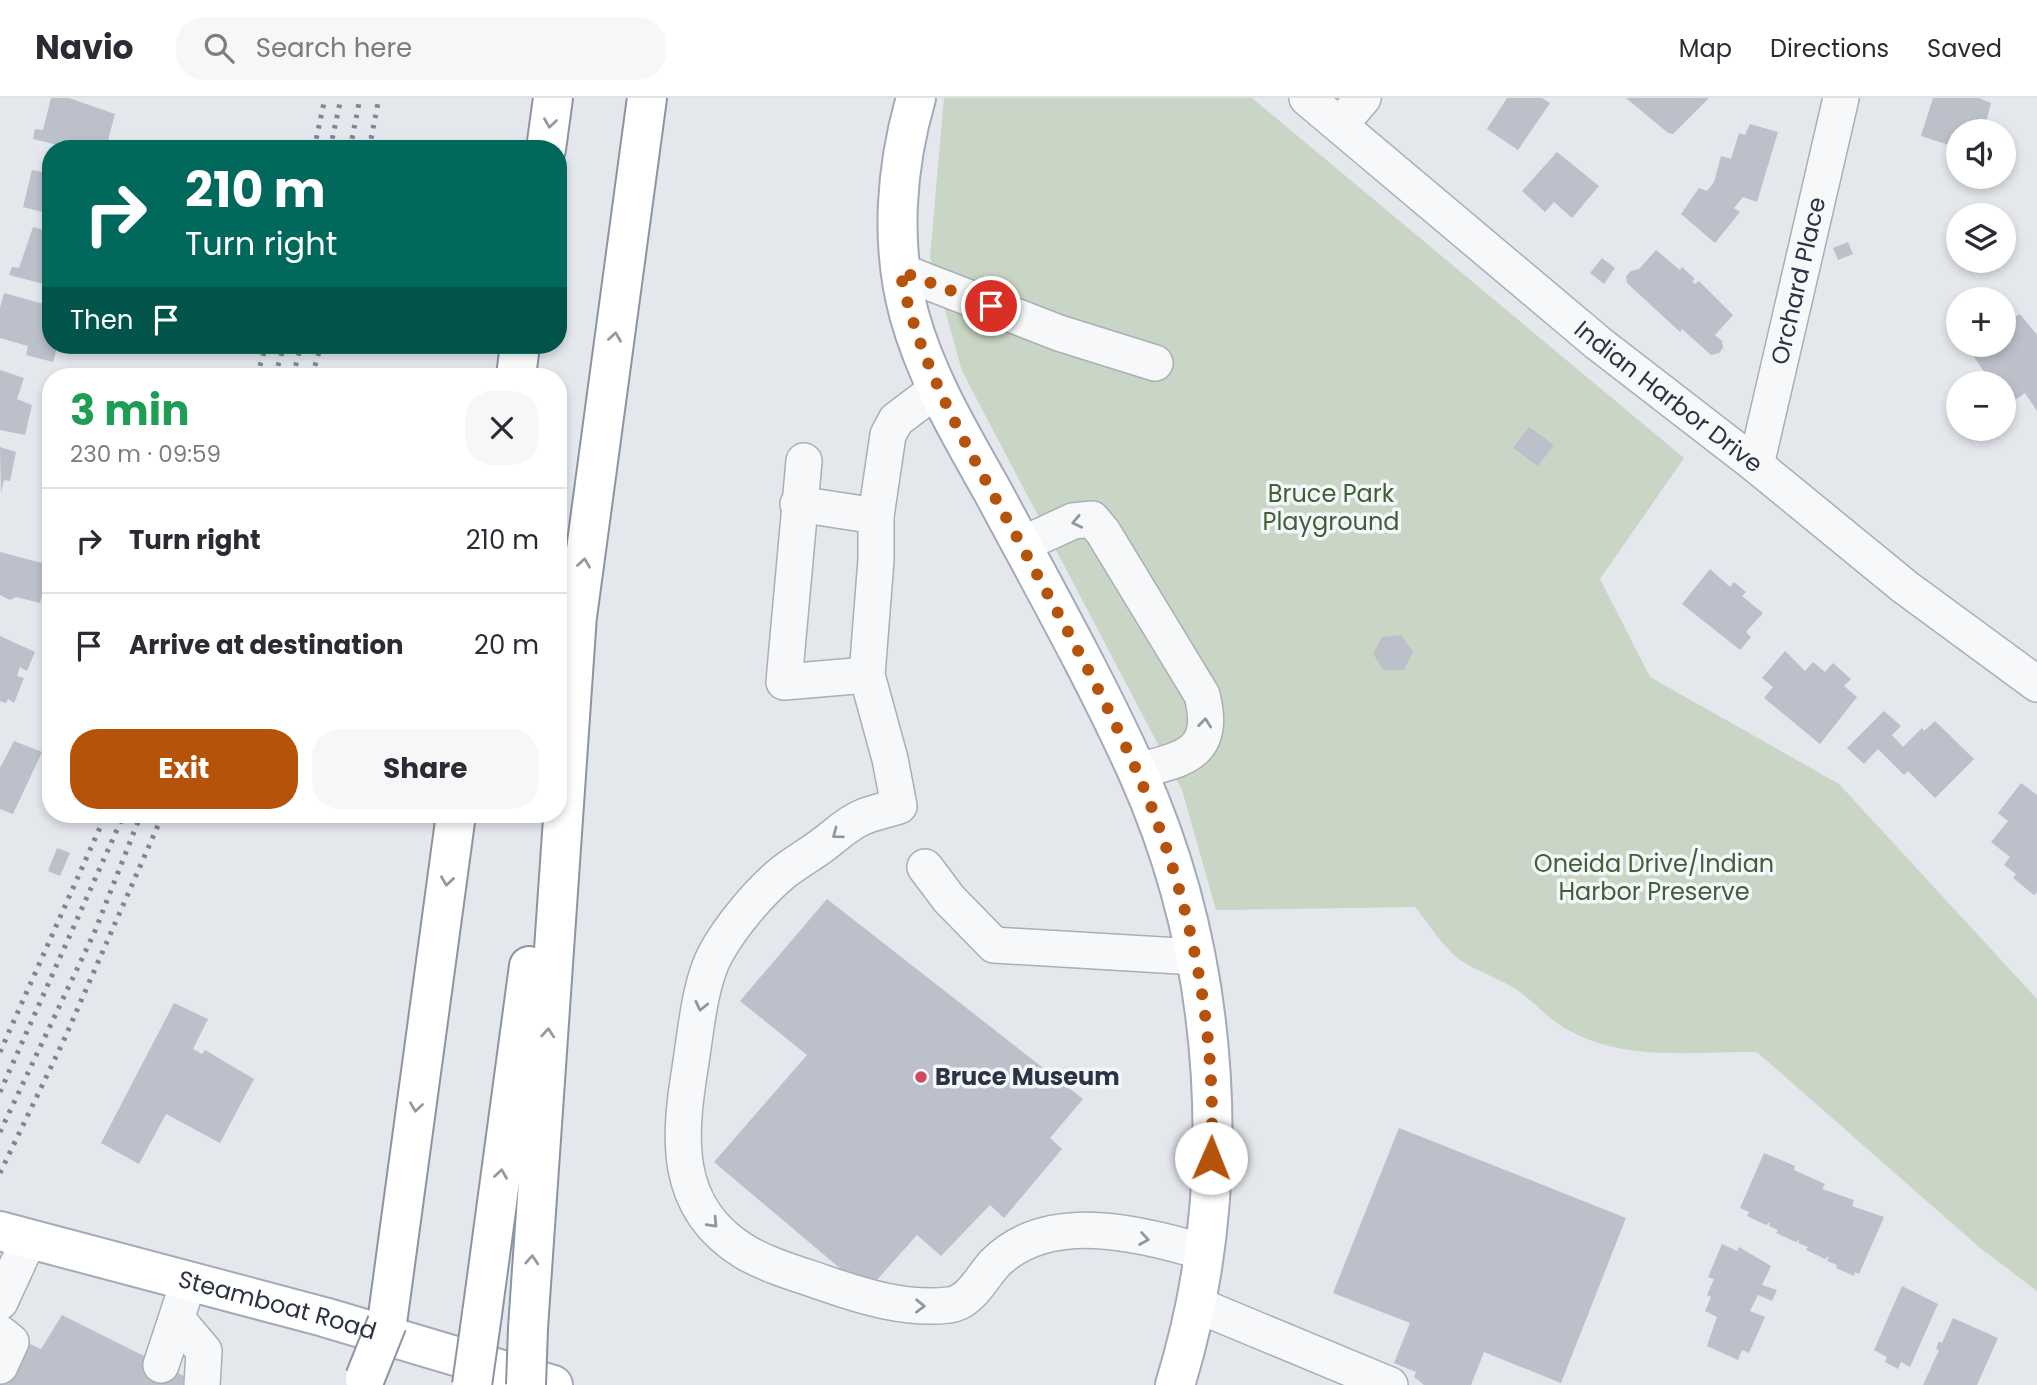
<!DOCTYPE html>
<html lang="en">
<head>
<meta charset="utf-8">
<style>
	:root { --surface:#fff; --page:#f7f7f7; --text:#2b2b33; --muted:#7c7c81; --line:#e1e1e2; --accent:#b45309 }
	body { margin:0; font-family:Poppins,sans-serif; background:var(--page); color:var(--text); height:100vh; display:flex; flex-direction:column; font-size:26px; white-space:nowrap }
	* { box-sizing:border-box; margin:0 }
	p { font-size:23px; color:var(--muted) }
	.icon { flex:none; width:38px; height:38px; fill:none; stroke:currentColor; stroke-width:2; stroke-linecap:round; stroke-linejoin:round }
	.map { position:relative; flex:1; overflow:hidden }
	.drawer { position:absolute; left:42px; top:270px; width:525px; height:455px; display:flex; flex-direction:column; background:var(--surface); border-radius:28px; box-shadow:0 4px 10px #0003 }
	.drawer>* { flex:none }
	.banner { position:absolute; left:42px; top:42px; width:525px; height:214px; border-radius:28px; box-shadow:0 4px 10px #0003; background:#00695c; color:#fff; overflow:hidden }
	.tools { position:absolute; left:1946px; top:21px; display:grid; gap:14px }
	.tools a { display:grid; place-items:center; width:70px; height:70px; border-radius:50%; background:var(--surface); box-shadow:0 4px 10px #0003; font-size:35px }
	.pin { position:absolute; display:grid; place-items:center; width:60px; height:60px; color:#fff; margin:-30px; border:4px solid #fff; border-radius:50%; box-shadow:0 2px 7px #0007 }
	.me { position:absolute; width:77px; margin:-38px; rotate:1deg; stroke-linejoin:round; filter:drop-shadow(0 0 5px #0008) }
	.turn { display:flex; align-items:center; gap:24px; height:147px; padding:0 28px; font-size:32px }
	.turn .icon { width:91px; height:91px; stroke-width:2.5 }
	.turn b { display:block; font-size:49px; line-height:60px }
	.then { display:flex; align-items:center; height:66px; padding:0 28px; background:#0003; gap:14px; font-size:26px }
	.round { display:grid; place-items:center; flex:none; width:74px; height:74px; border-radius:28px; background:var(--page) }
	.headline { display:flex; align-items:center; justify-content:space-between; height:119px; padding:0 28px }
	h1 { font-size:42px; font-weight:700; line-height:52px; color:#1e9e55 }
	.action { display:flex; gap:14px; margin-top:auto; padding:14px 28px }
	.action a { flex:1; height:80px; border-radius:28px; background:var(--accent); color:#fff; font-size:28px; font-weight:700; line-height:80px; text-align:center }
	.action a+a { background:var(--page); color:var(--text) }
	ul { padding:0; list-style:none }
	li { display:flex; align-items:center; gap:21px; height:105px; padding:0 28px; border-top:2px solid var(--line) }
	li div { flex:1 }
	li b { display:block; font-size:26px }
	li em { font-style:normal }
	header { display:flex; align-items:center; gap:42px; box-sizing:border-box; height:98px; padding:0 35px; background:var(--surface); border-bottom:2px solid var(--line) }
	header strong { font-size:33px }
	nav { display:flex; gap:38px; margin-inline-start:auto; font-size:24px }
	.search { width:490px; height:63px; background:var(--page); display:flex; align-items:center; gap:18px; box-sizing:border-box; padding:0 24px; border-radius:28px; color:var(--muted); font-size:26px }
	.map>svg:first-child { display:block }
</style>
</head>
<body>
<header>
<strong>Navio</strong>
<div class="search"><svg class="icon" aria-label="search" viewBox="0 0 24 24"><circle cx="10" cy="10" r="6"/><path d="M15 15l6 6"/></svg>Search here</div>
<nav><a>Map</a><a>Directions</a><a>Saved</a></nav>
</header>
<div class="map">
<svg width="2037" height="1287" viewBox="0 0 2037 1287">
	<rect width="100%" height="100%" fill="#e4e7ec"/>
	<!-- park -->
	<path fill="#c9d6c5" d="M944 0H1252L1684 360 1600 481 1650 579 1839 686 2037 901V1193L1979 1149 1757 954C1691 953 1623 965 1563 929 1547 919 1533 903 1517 892 1499 880 1478 874 1460 862 1443 849 1428 825 1415 809L1216 812 1182 692 962 273 930 159Z"/>
	<!-- building -->
	<path fill="#bbc0ca" d="M51 0H69L115 16 106 50 81 43 79 48 59 43 58 47 33 41 35 31 43 32Z
		M1507 0H1542L1550 5 1518 52 1487 31Z
		M1626 0H1709L1673 36 1668 35Z
		M1933 0H1979L1991 5 1986 24 1990 25 1988 33H1958V50L1921 38Z
		M1750 26 1778 34 1757 104 1743 99 1734 110 1740 114 1715 145 1681 116 1699 90 1707 93 1714 84 1721 58 1731 61 1739 35 1745 37Z
		M1557 54 1599 88 1572 120 1554 104 1545 114 1522 93Z
		M32 72 51 76V116L23 109Z
		M33 129 51 134V182L48 187 9 177 12 169 19 170Z
		M1848 144 1853 156 1838 162 1833 150Z
		M1656 152 1680 172 1682 169 1695 181 1692 183 1695 186 1699 183 1733 217 1715 237 1722 243 1723 250 1719 255 1711 257 1682 231 1680 234 1627 185 1626 178 1631 173 1639 171Z
		M1602 160 1615 170 1604 186 1590 175Z
		M4 195 51 208V247H58L53 264 26 257 28 248 0 240V210Z
		M2004 203 2014 219 2020 216 2037 237V313L2025 295 2006 308 2004 285H1992L1970 253 1980 247H2004Z
		M0 272 24 280 17 301 32 307 25 337 0 332Z
		M1529 329 1554 347 1538 368 1513 350Z
		M0 349 16 354 10 383 4 382 1 395Z
		M0 454 50 467 40 505 16 499 10 502 0 497Z
		M1710 471 1730 489 1734 484 1746 494 1742 498 1763 515 1746 534 1751 539 1740 552 1682 506Z
		M1401 537 1413 554 1404 572H1384L1373 556 1382 539Z
		M0 538 35 554 27 573 20 569 17 578 24 580 14 605 8 601 6 605 0 603Z
		M1785 553 1805 573 1813 564 1825 574 1833 565 1851 581 1844 588 1857 599 1820 646 1764 600 1773 589 1762 580Z
		M1884 613 1901 628 1892 637 1903 649 1922 630 1924 633 1935 623 1974 661 1935 700 1908 673 1904 677 1878 651 1864 666 1847 650Z
		M14 643 42 654 13 716 0 711V670Z
		M2021 685 2037 697V794L2034 797 2013 780 2016 776 2004 767 2010 759 1991 744 2008 723 1998 715Z
		M57 750 70 755 60 778 48 773Z
		M827 801 1083 1001 1050 1040 1062 1051 1004 1120 990 1107 941 1158 917 1137 867 1193 714 1064 807 957 740 903Z
		M174 905 208 921 193 951 202 956 205 952 254 981 220 1045 166 1016 139 1066 101 1045Z
		M1399 1030 1626 1120 1561 1285 1484 1254 1471 1287H1424L1414 1279 1416 1274 1394 1265 1410 1225 1333 1195Z
		M1764 1055 1795 1068 1794 1072 1825 1086 1822 1091 1854 1102 1852 1108 1884 1119 1859 1176 1855 1174 1854 1178 1836 1170 1837 1167 1827 1163 1829 1158 1825 1161 1806 1152 1808 1149 1798 1145 1800 1141 1796 1144 1776 1135 1778 1132 1769 1128 1770 1124 1766 1127 1747 1118 1749 1114 1740 1110Z
		M1722 1146 1737 1153 1739 1149 1771 1168 1762 1187 1777 1192 1772 1203 1758 1197 1750 1213 1765 1219 1749 1255 1742 1252 1738 1262 1707 1248 1717 1219 1705 1213 1711 1199 1707 1197 1714 1181 1708 1179Z
		M1902 1188 1938 1206 1910 1269 1901 1264 1898 1271 1885 1264 1887 1259 1874 1252Z
		M62 1217 184 1278 183 1287H0L21 1242 41 1251Z
		M1953 1220 1998 1240 1977 1287H1923L1939 1252 1936 1251 1939 1243 1942 1245Z"/>
	<g fill="none" stroke-linecap="round" stroke-linejoin="round">
		<!-- minor casing -->
		<g stroke="#a9aeb7" stroke-width="38">
			<g id="minor">
				<path id="s1" d="M1307 0 1598 245 1756 367 1905 489 2037 586"/>
				<path d="M1340 27 1363 0"/>
				<path d="M900 173 1059 235 1155 265"/>
				<path d="M937 291 896 322 888 337 876 418V462L867 577 890 661 899 708C887 712 875 714 863 719 848 725 836 737 824 746 810 757 794 765 780 777 757 797 731 828 716 855 700 884 696 931 691 964 679 1037 671 1109 745 1154 769 1168 798 1176 824 1185 864 1199 907 1212 949 1207 970 1205 982 1179 995 1165 1048 1112 1140 1135 1203 1154"/>
				<path d="M804 363 784 584 867 577"/>
				<path id="s2" d="M1756 367 1841 0"/>
				<path d="M798 406 876 418"/>
				<path d="M1021 447 1073 423 1092 421 1103 434 1202 597C1217 655 1185 661 1137 673"/>
				<path d="M925 769 949 801 994 847 1196 859"/>
				<path d="M0 1204 29 1141"/>
				<path d="M1195 1206 1390 1287"/>
				<path d="M177 1221 204 1253 202 1287"/>
				<path d="M0 1235 11 1244 0 1268"/>
				<path d="M161 1267 189 1182"/>
			</g>
		</g>
		<!-- major casing -->
		<g stroke="#a3abb8" stroke-width="42">
			<g id="major">
				<path d="M916 0C896 69 890 145 909 216 926 279 961 337 993 394 1042 486 1094 578 1137 673 1222 862 1236 1089 1175 1287"/>
				<path id="s3" d="M0 1133 324 1219 553 1287"/>
			</g>
		</g>
		<!-- highway casing -->
		<g stroke="#8b94a3" stroke-width="42">
			<path id="highway" d="M546 51 553 0
				M516 278 520 247
				M574 541 647 0
				M482 1216 529 868
				M387 1225 456 716
				M528 1230 577 517"/>
		</g>
		<!-- minor -->
		<use href="#minor" stroke="#f7f8fa" stroke-width="35"/>
		<!-- major -->
		<use href="#major" stroke="#fff" stroke-width="38"/>
		<!-- highway -->
		<use href="#highway" stroke="#fff" stroke-width="38"/>
		<!-- rail -->
		<path stroke="#7d8696" stroke-width="5" stroke-dasharray="3.5 7" stroke-linecap="butt" d="M314 51 325 0
			M330 51 341 0
			M350 51 360 0
			M369 51 379 0
			M257 278 266 247
			M275 278 284 247
			M293 278 301 247
			M312 278 321 247
			M0 954 106 716
			M0 994 124 716
			M0 1034 95 833 141 716
			M0 1075 63 944 163 716"/>
		<!-- highway-bridge casing -->
		<g stroke="#8b94a3" stroke-width="42" stroke-linecap="butt">
			<path id="highway-bridge" d="M365 1280 387 1225
				M472 1287 482 1216
				M526 1287 528 1230"/>
		</g>
		<!-- highway-bridge -->
		<use href="#highway-bridge" stroke="#fff" stroke-width="38"/>
	</g>
	<!-- one-way arrows -->
	<defs><path id="oneway-chevron" d="M-2-3.5L2.5 0L-2 3.5" fill="none" stroke-width="1.6" stroke-linecap="round" stroke-linejoin="round" transform="scale(1.75)"/></defs>
	<g stroke="#959aa2">
		<use href="#oneway-chevron" transform="translate(550 25) rotate(98)"/>
		<use href="#oneway-chevron" transform="translate(615 239) rotate(-82)"/>
		<use href="#oneway-chevron" transform="translate(584 465) rotate(-82)"/>
		<use href="#oneway-chevron" transform="translate(447 783) rotate(98)"/>
		<use href="#oneway-chevron" transform="translate(548 935) rotate(-86)"/>
		<use href="#oneway-chevron" transform="translate(416 1009) rotate(98)"/>
		<use href="#oneway-chevron" transform="translate(501 1076) rotate(-82)"/>
		<use href="#oneway-chevron" transform="translate(532 1162) rotate(-86)"/>
	</g>
	<g stroke="#9196a0">
		<use href="#oneway-chevron" transform="translate(1077 424) rotate(168)"/>
		<use href="#oneway-chevron" transform="translate(1205 625) rotate(-84)"/>
		<use href="#oneway-chevron" transform="translate(837 736) rotate(143)"/>
		<use href="#oneway-chevron" transform="translate(701 908) rotate(103)"/>
		<use href="#oneway-chevron" transform="translate(713 1125) rotate(47)"/>
		<use href="#oneway-chevron" transform="translate(1144 1141) rotate(9)"/>
		<use href="#oneway-chevron" transform="translate(920 1208) rotate(1)"/>
	</g>
	<g fill="none" stroke-linecap="round" stroke-linejoin="round">
		<!-- route -->
		<path stroke="#b45309" stroke-width="12" stroke-dasharray="0 21.6" d="M991 208 900 173C920 272 971 355 1019 443 1066 531 1117 619 1153 713 1195 822 1217 943 1211 1060"/>
	</g>
	<!-- markers -->
	<circle fill="#d1495b" stroke="#f4f6f9" stroke-width="2.5" cx="921" cy="979" r="7"/>
	<g text-anchor="middle" stroke-width="7" stroke-linejoin="round" paint-order="stroke">
		<!-- street labels -->
		<g font-size="24" fill="#2b3445" stroke="#f4f6f9">
			<text dy="8" stroke="none"><textPath href="#s2" startOffset="189">Orchard Place</textPath></text>
			<text dy="8" stroke="none"><textPath href="#s1" startOffset="469">Indian Harbor Drive</textPath></text>
			<text dy="8" stroke="none"><textPath href="#s3" startOffset="287">Steamboat Road</textPath></text>
		</g>
		<!-- park labels -->
		<g font-size="24" fill="#3f6138" stroke="#f4f6f9">
			<text x="1331" y="404">Bruce Park<tspan x="1331" dy="28">Playground</tspan></text>
			<text x="1654" y="774">Oneida Drive/Indian<tspan x="1654" dy="28">Harbor Preserve</tspan></text>
		</g>
		<!-- poi labels -->
		<g font-size="24" font-weight="bold" fill="#2b3445" stroke="#f4f6f9" text-anchor="start">
			<text x="935" y="987">Bruce Museum</text>
		</g>
	</g>
</svg>
<div class="tools">
<a><svg class="icon" aria-label="sound" viewBox="0 0 24 24"><path d="M4 9h4l5-4v14l-5-4H4zM17 9q2 3 0 6"/></svg></a>
<a><svg class="icon" aria-label="layers" viewBox="0 0 24 24"><path d="M12 4l9 5-9 5-9-5zM3 14l9 5 9-5"/></svg></a>
<a>+</a>
<a>−</a>
</div>
<div class="pin" style="left:991px;top:208px;background:#d93025"><svg class="icon" aria-label="arrive" viewBox="0 0 24 24"><path d="M6 21V4h12l-3 4 3 4H6"/></svg></div>
<svg class="me" style="left:1211px;top:1060px" viewBox="-20 -20 40 40"><circle r="19" fill="#fff"/><path d="M0-13L10 11 0 6-10 11z" fill="#b45309"/></svg>
<div class="banner">
<div class="turn"><svg class="icon" aria-label="right" viewBox="0 0 24 24"><path d="M7 20v-9h11M14 6l5 5-5 5"/></svg><div><b>210 m</b>Turn right</div></div>
<div class="then">Then<svg class="icon" aria-label="arrive" viewBox="0 0 24 24"><path d="M6 21V4h12l-3 4 3 4H6"/></svg></div>
</div>
<section class="drawer">
<div class="headline"><div><h1>3 min</h1><p>230 m · 09:59</p></div><a class="round"><svg class="icon" aria-label="close" viewBox="0 0 24 24"><path d="M6 6l12 12M18 6L6 18"/></svg></a></div>
<ul>
<li><svg class="icon" aria-label="right" viewBox="0 0 24 24"><path d="M7 20v-9h11M14 6l5 5-5 5"/></svg><div><b>Turn right</b></div><em>210 m</em></li>
<li><svg class="icon" aria-label="arrive" viewBox="0 0 24 24"><path d="M6 21V4h12l-3 4 3 4H6"/></svg><div><b>Arrive at destination</b></div><em>20 m</em></li>
</ul>
<div class="action"><a>Exit</a><a>Share</a></div>
</section>
</div>
</body>
</html>
